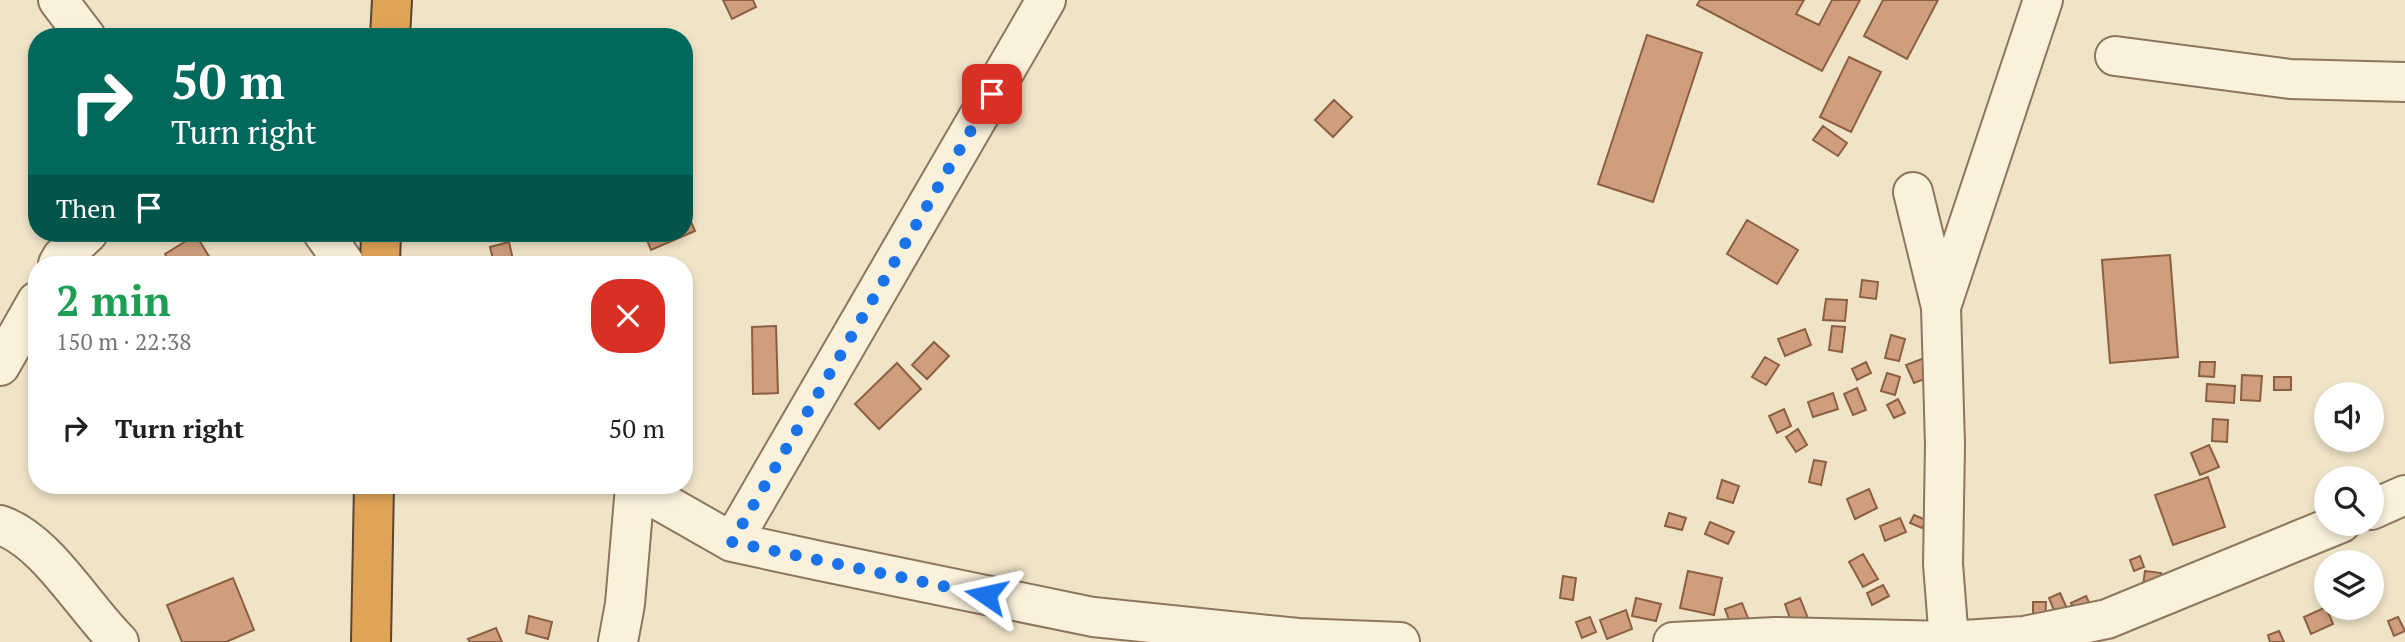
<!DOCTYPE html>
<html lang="en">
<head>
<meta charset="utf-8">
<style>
	:root { --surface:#fff; --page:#f6f6f6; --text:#202124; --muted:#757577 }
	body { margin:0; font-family:"PT Serif",serif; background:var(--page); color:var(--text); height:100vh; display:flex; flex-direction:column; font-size:26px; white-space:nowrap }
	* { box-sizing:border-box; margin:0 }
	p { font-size:23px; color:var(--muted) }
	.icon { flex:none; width:38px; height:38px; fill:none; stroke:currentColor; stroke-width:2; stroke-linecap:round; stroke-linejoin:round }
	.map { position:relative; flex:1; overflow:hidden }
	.sheet { position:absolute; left:28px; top:256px; width:665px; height:238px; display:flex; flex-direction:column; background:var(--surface); border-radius:28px; box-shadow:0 4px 10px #0003 }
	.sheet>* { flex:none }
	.banner { position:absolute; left:28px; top:28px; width:665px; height:214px; border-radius:28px; box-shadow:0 4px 10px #0003; background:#00695c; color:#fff; overflow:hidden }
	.controls { position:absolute; left:2314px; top:382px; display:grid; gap:14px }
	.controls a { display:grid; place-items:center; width:70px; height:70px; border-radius:50%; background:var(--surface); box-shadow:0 4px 10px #0003; font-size:35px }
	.pin { position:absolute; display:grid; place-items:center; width:60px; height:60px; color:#fff; margin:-30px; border-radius:14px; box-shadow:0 4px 10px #0006 }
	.me { position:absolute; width:77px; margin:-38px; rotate:281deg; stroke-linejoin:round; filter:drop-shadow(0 0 5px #0008) }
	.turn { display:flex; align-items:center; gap:24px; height:147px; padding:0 28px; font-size:32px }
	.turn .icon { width:91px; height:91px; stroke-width:2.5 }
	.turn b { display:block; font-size:49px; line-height:60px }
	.then { display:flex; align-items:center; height:66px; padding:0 28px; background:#0003; gap:14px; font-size:26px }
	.round { display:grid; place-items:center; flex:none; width:74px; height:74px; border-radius:28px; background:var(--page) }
	.headline { display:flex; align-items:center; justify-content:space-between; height:119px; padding:0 28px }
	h1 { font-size:42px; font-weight:700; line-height:52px; color:#1e9e55 }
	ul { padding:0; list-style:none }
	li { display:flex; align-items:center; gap:21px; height:105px; padding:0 28px }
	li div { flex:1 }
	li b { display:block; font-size:26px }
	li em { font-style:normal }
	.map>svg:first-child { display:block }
</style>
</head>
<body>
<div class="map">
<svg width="2405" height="642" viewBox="0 0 2405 642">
	<rect width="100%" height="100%" fill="#f0e4c8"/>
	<!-- building -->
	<path fill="#cf9f7d" stroke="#8d5f41" stroke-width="2" d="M723 0H753L756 7 732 19Z
		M1700 0H1804L1796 14 1819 25 1832 0H1860L1822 71 1697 5Z
		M1883 0H1938L1907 59 1864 36Z
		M1647 35 1702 53 1653 202 1598 184Z
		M1849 57 1881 72 1851 132 1820 117Z
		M1334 100 1352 117 1333 137 1315 120Z
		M1823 126 1847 143 1838 156 1813 140Z
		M684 206 695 231 651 250 644 233H684Z
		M1747 220 1798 250 1777 284 1727 254Z
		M196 235 213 263 171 264 165 254Z
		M509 242 514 264H494L490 247Z
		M2170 255 2178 357 2110 363 2102 260Z
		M1862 280 1878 282 1876 299 1860 297Z
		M1826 299 1847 300 1845 321 1823 320Z
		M776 326 778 393 753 394 752 327Z
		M1832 326 1845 327 1842 352 1829 350Z
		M1805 329 1811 345 1785 356 1778 339Z
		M1891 335 1905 339 1899 361 1885 358Z
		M934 342 949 356 927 379 912 365Z
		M1765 357 1779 365 1766 385 1752 377Z
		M1927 357 1935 375 1914 383 1906 365Z
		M1866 362 1871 373 1857 380 1852 369Z
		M2200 362H2215L2214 377 2199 376Z
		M897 363 921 389 879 429 855 404Z
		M1887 373 1900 377 1895 395 1881 391Z
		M2242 375 2262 376 2260 401 2241 400Z
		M2274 377H2291V390H2274Z
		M2207 384 2235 386 2234 403 2206 401Z
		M1857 388 1866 410 1853 415 1844 394Z
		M1833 393 1838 409 1813 417 1808 402Z
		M1898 399 1905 413 1894 418 1887 405Z
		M1784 409 1791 426 1777 433 1769 416Z
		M2213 419 2228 420 2227 442 2212 441Z
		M1798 429 1807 445 1796 452 1786 437Z
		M2209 445 2219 467 2200 475 2191 453Z
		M1814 460 1826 462 1821 485 1809 482Z
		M2208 477 2225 527 2173 545 2155 495Z
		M1722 480 1739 486 1733 503 1717 498Z
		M1869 489 1877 508 1855 519 1847 499Z
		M1669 513 1686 518 1682 530 1665 526Z
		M1914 515 1926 520 1922 528 1910 523Z
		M1900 518 1906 532 1885 541 1880 526Z
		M1710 522 1734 532 1728 544 1705 534Z
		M1863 554 1878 579 1863 587 1849 562Z
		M2140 556 2144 567 2134 571 2130 560Z
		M1688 571 1722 578 1714 615 1680 608Z
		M2145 571 2161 573 2159 587 2143 585Z
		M1563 576 1576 578 1573 600 1560 598Z
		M233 578 254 630 226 642H182L167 605Z
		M1883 585 1889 596 1872 605 1867 593Z
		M2060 593 2070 615 2058 620 2049 598Z
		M2086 596 2094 613 2079 619 2071 603Z
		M1636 598 1661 604 1656 621 1632 616Z
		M1800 598 1809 621 1793 627 1785 604Z
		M2033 602H2046L2045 623H2033Z
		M1742 603 1750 623 1733 630 1725 609Z
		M2326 607 2333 624 2311 634 2304 617Z
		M1626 610 1632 629 1607 639 1600 620Z
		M529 616 552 622 548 639 526 633Z
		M1590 617 1596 632 1582 638 1576 622Z
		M2398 617 2405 631 2394 636 2388 621Z
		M496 628 502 642H470L468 639Z
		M2279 631 2284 642H2270L2268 635Z"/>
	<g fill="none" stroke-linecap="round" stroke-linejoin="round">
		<!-- minor casing -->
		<g stroke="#8d765c" stroke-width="42">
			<path id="minor" d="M58 0 86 37
				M2115 56 2290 79 2405 82
				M1913 192 1941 307 1945 445 1943 564 1949 641
				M323 233 345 264
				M58 264 62 257 88 233
				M1941 307 2043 0
				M0 366 37 301
				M632 485 732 542 825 562 1093 617 1298 638 1400 642
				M2371 510 2405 495
				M0 525C46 540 84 608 119 642
				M732 542 1046 0
				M618 642 625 604 635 487
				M1673 642 1775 637 1949 641 2024 636 2107 619 2341 523"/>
		</g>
		<!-- highway casing -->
		<g stroke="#5b4430" stroke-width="42">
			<path id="highway" d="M390 37 392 0
				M380 264 381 233
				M371 642 374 485"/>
		</g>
		<!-- minor -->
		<use href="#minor" stroke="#faf1dc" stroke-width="38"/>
		<!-- highway -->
		<use href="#highway" stroke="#e0a458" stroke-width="38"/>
	</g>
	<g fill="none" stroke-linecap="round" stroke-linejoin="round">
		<!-- route -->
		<path stroke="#1a73e8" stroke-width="12" stroke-dasharray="0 21.6" d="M986 595 732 542 992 94"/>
	</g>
</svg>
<div class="controls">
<a><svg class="icon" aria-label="sound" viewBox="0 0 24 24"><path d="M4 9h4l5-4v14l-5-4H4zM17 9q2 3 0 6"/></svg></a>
<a><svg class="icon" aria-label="search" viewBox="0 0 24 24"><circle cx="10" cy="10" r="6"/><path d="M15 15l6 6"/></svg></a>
<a><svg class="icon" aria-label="layers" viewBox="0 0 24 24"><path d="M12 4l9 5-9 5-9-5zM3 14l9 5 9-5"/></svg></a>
</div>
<div class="pin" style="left:992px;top:94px;background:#d93025"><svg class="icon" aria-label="arrive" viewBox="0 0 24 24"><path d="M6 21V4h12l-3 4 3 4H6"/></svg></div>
<svg class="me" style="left:986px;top:595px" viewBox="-20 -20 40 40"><path d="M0-17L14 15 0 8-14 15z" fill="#1a73e8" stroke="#fff" stroke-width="4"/></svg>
<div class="banner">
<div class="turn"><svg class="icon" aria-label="right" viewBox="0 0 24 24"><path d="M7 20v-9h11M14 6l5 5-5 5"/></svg><div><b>50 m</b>Turn right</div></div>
<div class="then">Then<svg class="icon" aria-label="arrive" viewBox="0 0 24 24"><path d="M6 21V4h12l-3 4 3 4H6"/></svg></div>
</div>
<section class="sheet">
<div class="headline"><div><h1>2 min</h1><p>150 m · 22:38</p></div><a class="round" style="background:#d93025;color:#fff"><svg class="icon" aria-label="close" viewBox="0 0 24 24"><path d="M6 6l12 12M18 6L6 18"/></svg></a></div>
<ul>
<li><svg class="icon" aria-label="right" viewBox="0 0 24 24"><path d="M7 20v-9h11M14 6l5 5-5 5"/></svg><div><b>Turn right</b></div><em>50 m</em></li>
</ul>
</section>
</div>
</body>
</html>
